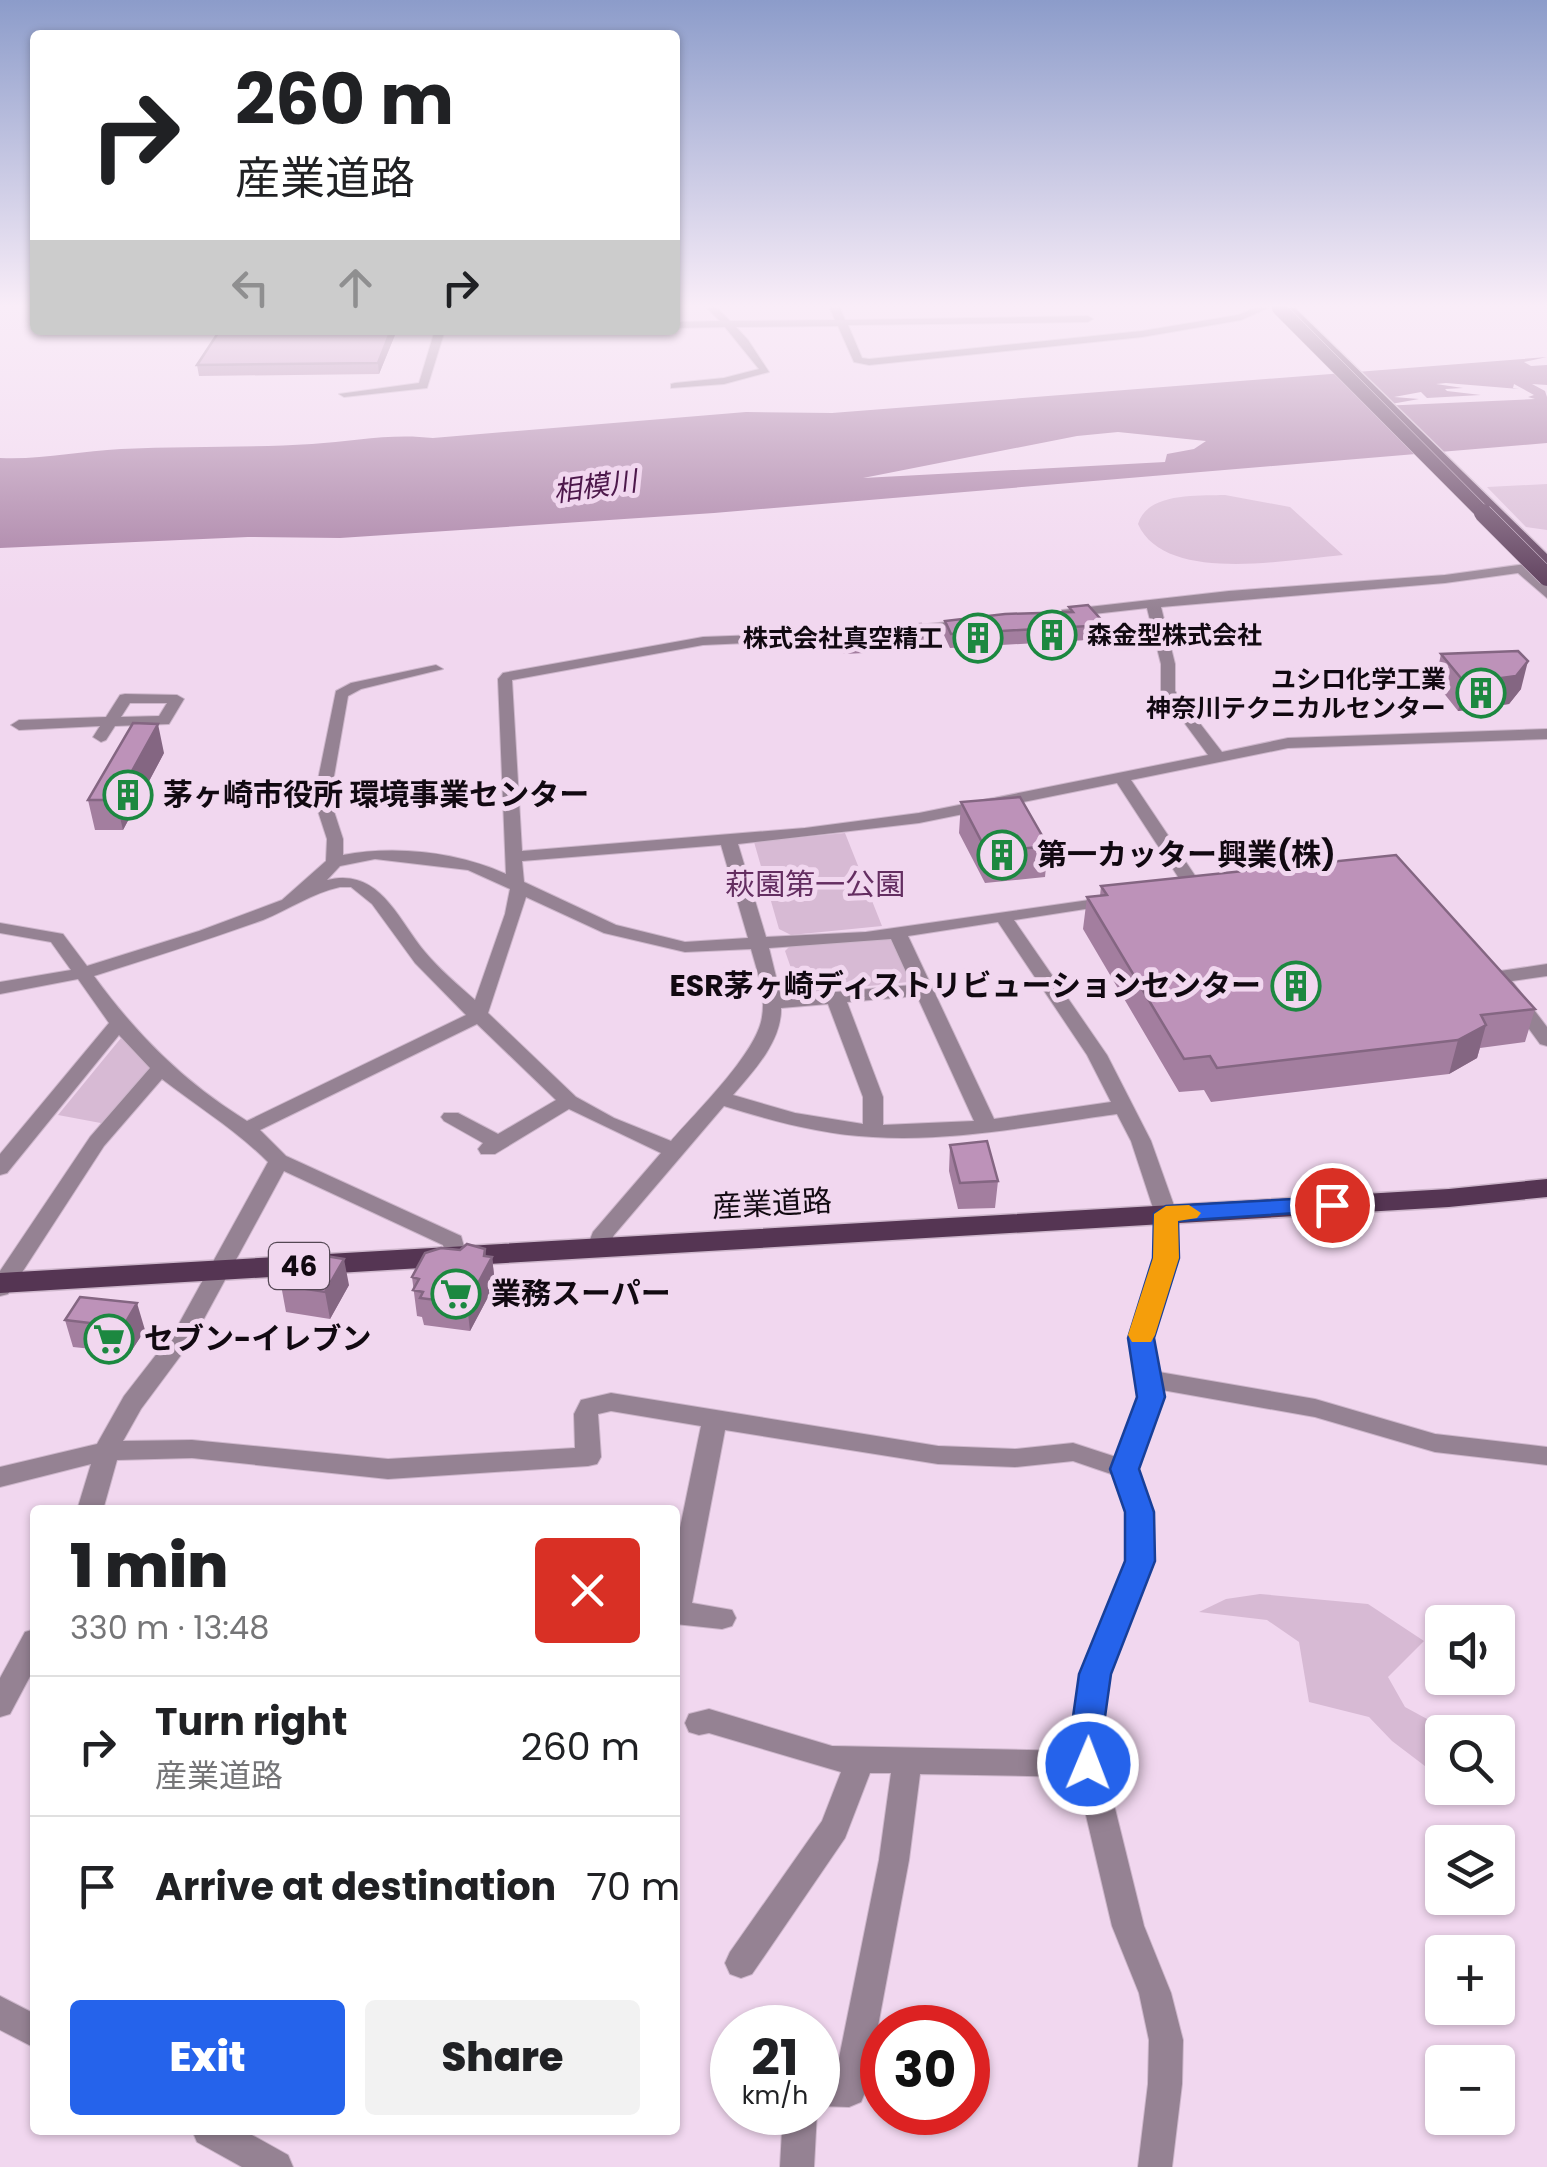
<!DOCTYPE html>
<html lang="en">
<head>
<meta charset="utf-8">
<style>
	:root { --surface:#fff; --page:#f2f2f2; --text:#202124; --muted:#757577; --line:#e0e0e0; --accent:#2563eb }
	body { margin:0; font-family:Poppins,"Noto Sans JP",sans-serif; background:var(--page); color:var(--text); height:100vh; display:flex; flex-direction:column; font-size:38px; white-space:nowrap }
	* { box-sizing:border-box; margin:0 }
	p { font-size:32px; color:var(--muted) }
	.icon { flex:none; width:55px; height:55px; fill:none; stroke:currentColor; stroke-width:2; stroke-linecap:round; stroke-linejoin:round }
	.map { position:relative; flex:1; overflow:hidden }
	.drawer { position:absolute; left:30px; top:1505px; width:650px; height:630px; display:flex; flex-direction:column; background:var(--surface); border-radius:10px; box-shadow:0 2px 8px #0004 }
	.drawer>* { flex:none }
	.guide { position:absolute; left:30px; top:30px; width:650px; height:305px; border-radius:10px; box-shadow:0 2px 8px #0004; background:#fff; color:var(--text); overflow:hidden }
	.buttons { position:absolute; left:1425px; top:1605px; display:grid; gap:20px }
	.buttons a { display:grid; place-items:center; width:90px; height:90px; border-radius:10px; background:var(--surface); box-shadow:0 2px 8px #0004; font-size:50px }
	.speed { position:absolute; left:710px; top:2005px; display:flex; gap:20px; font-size:50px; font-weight:700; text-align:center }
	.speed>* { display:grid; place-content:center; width:130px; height:130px; border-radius:50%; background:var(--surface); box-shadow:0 2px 8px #0004; line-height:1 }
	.speed small { font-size:25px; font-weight:400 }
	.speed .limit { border:15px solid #d22; background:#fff; color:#111 }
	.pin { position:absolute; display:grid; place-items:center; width:85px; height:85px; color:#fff; margin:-42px; border:5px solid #fff; border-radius:50%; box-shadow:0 2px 10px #0007 }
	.me { position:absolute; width:110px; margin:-55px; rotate:1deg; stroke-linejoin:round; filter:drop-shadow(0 0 8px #0008) }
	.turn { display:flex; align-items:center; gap:35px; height:210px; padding:0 40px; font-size:45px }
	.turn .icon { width:130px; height:130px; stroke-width:2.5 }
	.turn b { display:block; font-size:70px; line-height:85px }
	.lanes { display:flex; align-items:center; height:95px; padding:0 40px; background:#0003; justify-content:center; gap:50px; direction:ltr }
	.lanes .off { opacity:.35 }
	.round { display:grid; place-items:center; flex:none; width:105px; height:105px; border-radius:10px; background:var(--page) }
	.headline { display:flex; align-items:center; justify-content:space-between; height:170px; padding:0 40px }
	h1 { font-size:60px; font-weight:800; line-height:75px }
	.primary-button { display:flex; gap:20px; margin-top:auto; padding:20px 40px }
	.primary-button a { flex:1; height:115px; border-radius:10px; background:var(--accent); color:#fff; font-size:40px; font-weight:800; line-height:115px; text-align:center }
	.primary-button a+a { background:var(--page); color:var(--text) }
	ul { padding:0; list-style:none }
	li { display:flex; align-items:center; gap:30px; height:140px; padding:0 40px; border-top:2px solid var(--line) }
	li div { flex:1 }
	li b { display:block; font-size:38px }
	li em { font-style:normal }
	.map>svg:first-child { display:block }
</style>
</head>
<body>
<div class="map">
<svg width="1547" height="2167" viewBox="0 0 1547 2167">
	<rect width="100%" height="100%" fill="#f1d7ef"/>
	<!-- green -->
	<path fill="#d7bad4" d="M1547 484V530L1526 527 1487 487Z
		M1225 495 1290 507 1343 555C1290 559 1165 585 1138 524 1147 492 1199 496 1225 495Z
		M845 833 882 926 791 935 779 929 754 842Z
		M896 937 918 981 810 992 798 988 785 951 789 947Z
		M121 1038H127L151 1065V1073L106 1124 58 1115Z
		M1260 1594 1368 1604 1424 1641 1388 1677 1405 1707 1451 1732H1442V1779L1392 1741 1369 1717 1309 1702 1299 1642 1267 1620 1199 1612 1226 1599Z"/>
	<!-- water -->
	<path fill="#a2789e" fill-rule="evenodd" d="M1547 357 1524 362 1531 366 1547 365V385L1532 384 1545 391 1547 397V443L714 513 340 538 248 537 0 548V458C41 460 80 451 121 449 185 446 249 448 312 444 353 441 393 433 433 438L746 412 832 413ZM1446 383 1519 389 1513 388 1514 384 1534 395 1528 397 1535 399 1380 406 1419 399 1394 397 1421 392 1427 398 1481 395 1447 391 1445 389 1463 388 1436 384ZM1118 432 1206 441 1194 449 1167 454 1165 462 863 478 1077 436Z"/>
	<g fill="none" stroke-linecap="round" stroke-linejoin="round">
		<!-- minor casing -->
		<g stroke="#cdb6cb" stroke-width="2">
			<path id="minor" d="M707 308H717L730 321 835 320 830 308H840L845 320 1088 316 1093 319 1088 322 848 325 862 358 869 359 1142 331 1238 315 1255 308H1268L1241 320 1142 337 869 365 854 362 838 326 736 327 748 340 769 372 724 384 671 388V384L675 383 724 378 759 369 725 327 675 328V322L720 321Z
				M435 330H445L427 388 344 397 339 394 419 383Z
				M1547 561V569L1531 571 1547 586V598L1518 573 1445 583 1161 607 1175 664V691L1222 752 1288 738 1547 729V739L1288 748 1131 780 1204 889 1202 897 1184 899 1181 895 1186 889 1117 783 919 823 738 844 766 937 866 932 1117 896 1120 900 1117 904 1111 905 1014 920 1107 1055 1151 1141 1177 1214V1258L1153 1338 1159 1372 1315 1399 1435 1434 1547 1447V1465L1435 1452 1315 1417 1162 1390 1163 1397 1137 1469 1152 1512 1153 1561 1109 1674 1101 1731 1104 1764 1144 1926 1171 1993 1183 2040 1182 2084 1172 2167H1138L1148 2084 1149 2040 1139 1993 1112 1926 1077 1777 920 1774 909 1860 866 2090 861 2102 849 2107 818 2106V2072L836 2073 879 1860 891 1773H870L845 1838 752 1974 741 1978 730 1974 725 1963 730 1952 822 1821 841 1772 709 1733 699 1735 689 1732 685 1723 689 1714 709 1709 832 1746 1074 1751 1073 1731 1081 1674 1127 1561 1126 1512 1114 1475 1073 1461 1015 1467 938 1464 725 1430 692 1603 732 1610 736 1618 732 1626 722 1629 675 1624V1552L701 1426 611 1411 598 1414 601 1457 597 1464 588 1466 388 1479 192 1458 117 1460 103 1510H77L91 1464 0 1487V1467L97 1444 124 1396 176 1329 268 1162C236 1130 198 1107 162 1079L104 1146 8 1294 0 1296V1271L90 1137 150 1068 119 1035 7 1173 0 1175V1154L109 1023 78 979 0 994V982L71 970 51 942 0 933V923L63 934 87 966 199 931 282 900 326 861 327 839 314 799 336 691 351 683 436 665 443 669 361 689 348 696 330 799 343 839V855C395 845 458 852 506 874L498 679 503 673 703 637 869 631 871 634 864 638 703 645 512 680 522 851 805 828 919 813 1208 755 1161 691V664L1147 608 1067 617 1062 616V610L1229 591 1445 575ZM721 845 748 938 685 942 616 925 524 882 522 861ZM375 859 468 870 510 889 505 914 475 1000C458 985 439 969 425 952 397 918 379 867 327 880L340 866ZM340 887H351L372 904 415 963 466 1015 247 1121C184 1082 137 1035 94 976 151 958 207 940 263 920 290 909 312 893 340 887ZM526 897 604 933 685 952 751 949C757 971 766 994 762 1017 757 1053 695 1113 671 1141L614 1118 576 1097 488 1013ZM998 922 1087 1055 1111 1102 994 1119 908 936ZM891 939 912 985 781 997 769 948ZM917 996 974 1121 883 1125V1097L847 1002ZM828 1004 863 1097V1124L795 1113 733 1095C753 1072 782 1041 781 1008ZM477 1024 556 1100 498 1134 458 1113H444L441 1117 444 1121 483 1143 478 1149 481 1154H495L569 1109 661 1153 593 1232 587 1247 590 1252H606L614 1235 724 1106C772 1121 823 1135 873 1137 955 1142 1036 1125 1117 1114L1131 1141 1155 1214V1258L1129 1338 1139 1397 1116 1457 1073 1443 1015 1449 938 1446 611 1393 581 1400 574 1414 575 1448 388 1459 192 1440 123 1441 141 1409 193 1339 284 1171 443 1245 448 1262H464L467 1257 461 1236 286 1156 260 1130Z
				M968 620 973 621V627L898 635 891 631 898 627Z
				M125 694 177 695 184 699 169 724 115 726 106 740 101 742 93 737 100 726 19 730 11 725 19 720 106 717 120 695ZM130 703H167L159 716 121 717Z
				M1547 964V976L1512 981 1547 1027V1046L1540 1044 1491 977 1500 971Z
				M35 1629V1667L10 1714 0 1717V1678L25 1632Z
				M0 1996 35 2014V2048L0 2030Z
				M783 2112H817L814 2167H780Z
				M192 2130H243L288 2155 293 2167H242L197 2142Z"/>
		</g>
		<!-- major casing -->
		<g stroke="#cdb6cb" stroke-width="3">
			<path id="major" d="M1283 308H1295L1547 554V568Z
				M1547 1179V1197L1449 1207 0 1293V1273L1449 1189Z"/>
		</g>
		<!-- minor -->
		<use href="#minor" fill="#958293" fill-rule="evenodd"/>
		<!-- major -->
		<use href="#major" fill="#553553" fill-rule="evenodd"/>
		<!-- major-bridge-far1 casing -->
		<g stroke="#cdb6cb" stroke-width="15" stroke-linecap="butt">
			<path id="major-bridge-far1" d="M1279 308 1485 515"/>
		</g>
		<!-- major-bridge casing -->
		<g stroke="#cdb6cb" stroke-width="19" stroke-linecap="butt">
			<path id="major-bridge" d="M1483 513 1547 577"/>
		</g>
		<!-- major-bridge-far1 -->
		<use href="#major-bridge-far1" stroke="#553553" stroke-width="14"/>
		<!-- major-bridge -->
		<use href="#major-bridge" stroke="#553553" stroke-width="18"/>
	</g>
	<!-- wall -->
	<path fill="#a37e9f" d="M397 330 379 374 199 376 197 365Z
		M1069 607 1106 625 1105 639 950 648 944 635 945 621 1069 612Z
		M839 629 926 636V650L844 654 839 642Z
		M1441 654 1521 689 1509 704 1458 711 1435 682Z
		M164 753 123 830H95L88 800Z
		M961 802 1048 846 1045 877 985 883 959 833Z
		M1101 886 1535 1009 1525 1042 1480 1048 1477 1058 1449 1074 1211 1102 1204 1090 1179 1092 1083 929 1087 897 1100 896Z
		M950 1145 998 1181 995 1208 958 1209 949 1171Z
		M485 1249V1256L492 1257 495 1284 470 1331 424 1325 422 1317 417 1316 412 1277Z
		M281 1285H349L330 1319 286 1312Z
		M80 1297 145 1330 130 1353 73 1347 65 1320Z"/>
	<!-- shaded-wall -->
	<path fill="#846682" d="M391 330H397L379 374 378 363Z
		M1528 661 1521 689 1509 704 1458 711 1465 683Z
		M158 724 164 753 123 830 116 800Z
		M1486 1025 1477 1058 1449 1074 1458 1040Z
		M485 1249 487 1267 492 1257 495 1284 470 1331 467 1304Z
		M344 1259 349 1285 330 1319 325 1292Z
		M137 1303 145 1330 130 1353 123 1327Z"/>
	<!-- building -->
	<path fill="#bd92b9" stroke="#846682" stroke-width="2.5" d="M220 330H391L378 363 197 365Z
		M1088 605 1106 625 951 634 945 621 1005 614 1073 612 1069 607Z
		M921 624 926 636 844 641 839 629Z
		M1518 651 1528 661 1516 676 1465 683 1441 654Z
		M133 723 158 724 116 800H88Z
		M1020 797 1048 846 987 852 961 802Z
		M1396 855 1535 1009 1481 1015 1486 1025 1458 1040 1217 1068 1210 1056 1184 1059 1087 897 1107 895 1101 886Z
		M987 1141 998 1181 960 1183 950 1145Z
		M467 1244 485 1249 484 1256 492 1257 467 1304 420 1298 423 1292 413 1290 419 1279 412 1277 425 1253 441 1248 460 1250Z
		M301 1252 344 1259 325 1292 281 1285Z
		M80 1297 137 1303 123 1327 65 1320Z"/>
	<!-- sky -->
	<linearGradient id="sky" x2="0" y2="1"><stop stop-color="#8c9cca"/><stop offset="0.5" stop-color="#f9edf8"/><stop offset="1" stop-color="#f9edf8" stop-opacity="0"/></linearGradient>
	<rect width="1547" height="611" fill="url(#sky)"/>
	<!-- route -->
	<path fill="#2563eb" stroke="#184099" stroke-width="2.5" d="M1332 1197 1341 1199 1345 1205 1341 1210 1178 1221 1179 1258 1154 1338 1165 1397 1139 1469 1154 1512 1155 1561 1111 1674 1103 1731 1105 1764 1100 1774 1088 1779 1077 1774 1072 1764 1071 1731 1079 1674 1125 1561V1512L1110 1469 1137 1397 1128 1338 1153 1258 1154 1214 1166 1206Z"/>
	<!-- slow -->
	<path fill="#f59e0b" d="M1189 1205 1201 1213 1197 1218 1178 1221 1179 1258 1155 1335 1151 1342H1132L1128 1335 1153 1258 1154 1214 1166 1206Z"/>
	<!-- icons -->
	<defs>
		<g id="building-ring" transform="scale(2.5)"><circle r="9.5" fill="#f1d7ef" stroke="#1c8840" stroke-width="1.5"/><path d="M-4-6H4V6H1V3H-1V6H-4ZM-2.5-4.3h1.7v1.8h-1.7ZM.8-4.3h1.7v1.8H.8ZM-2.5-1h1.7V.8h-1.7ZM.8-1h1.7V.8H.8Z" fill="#1c8840"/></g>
		<g id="supermarket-ring" transform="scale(2.5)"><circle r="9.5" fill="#f1d7ef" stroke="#1c8840" stroke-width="1.5"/><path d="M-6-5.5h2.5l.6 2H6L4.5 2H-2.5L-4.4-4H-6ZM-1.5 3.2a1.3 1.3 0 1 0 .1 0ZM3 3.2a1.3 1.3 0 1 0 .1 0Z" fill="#1c8840"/></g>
	</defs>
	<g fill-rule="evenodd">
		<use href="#building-ring" x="1052" y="635"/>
		<use href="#building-ring" x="978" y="638"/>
		<use href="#building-ring" x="1481" y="693"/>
		<use href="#building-ring" x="128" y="795"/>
		<use href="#building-ring" x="1002" y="855"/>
		<use href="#building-ring" x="1296" y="986"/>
		<use href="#supermarket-ring" x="456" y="1294"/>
		<use href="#supermarket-ring" x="109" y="1339"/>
	</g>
	<g text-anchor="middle" stroke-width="10" stroke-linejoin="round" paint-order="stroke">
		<!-- far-poi labels -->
		<g font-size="25" font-weight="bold" fill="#110911" stroke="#f1d7ef" text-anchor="end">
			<text x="1087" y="644" text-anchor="start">森金型株式会社</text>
			<text x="943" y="647">株式会社真空精工</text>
			<text x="1446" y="688">ユシロ化学工業<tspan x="1446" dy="29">神奈川テクニカルセンター</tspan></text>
		</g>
		<!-- far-water labels -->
		<g font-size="28" font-style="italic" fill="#4d184b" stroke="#f1d7ef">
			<text transform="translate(595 486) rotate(-8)" y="10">相模川</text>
		</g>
		<!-- shield labels -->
		<rect fill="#f1d7ef" stroke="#544754" stroke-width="2.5" x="269" y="1243" width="60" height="46" rx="8"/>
		<g font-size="28" font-weight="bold" fill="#110911">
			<text x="299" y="1276">46</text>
		</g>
		<!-- poi labels -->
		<g font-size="30" font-weight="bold" fill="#110911" stroke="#f1d7ef" text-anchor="start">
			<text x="163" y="805">茅ヶ崎市役所 環境事業センター</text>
			<text x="1037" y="865">第一カッター興業(株)</text>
			<text x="1261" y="996" text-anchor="end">ESR茅ヶ崎ディストリビューションセンター</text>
			<text x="491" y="1304">業務スーパー</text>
			<text x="144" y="1349">セブン-イレブン</text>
		</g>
		<!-- park labels -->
		<g font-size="30" fill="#642e61" stroke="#f1d7ef">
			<text x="815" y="895">萩園第一公園</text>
		</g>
		<!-- street labels -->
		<g font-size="30" fill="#110911" stroke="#f1d7ef">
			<text transform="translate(772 1204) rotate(-3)" y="10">産業道路</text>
		</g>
	</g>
</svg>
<div class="buttons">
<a><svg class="icon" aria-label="sound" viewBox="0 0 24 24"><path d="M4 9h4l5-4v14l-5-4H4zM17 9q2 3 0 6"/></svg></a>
<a><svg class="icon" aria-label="search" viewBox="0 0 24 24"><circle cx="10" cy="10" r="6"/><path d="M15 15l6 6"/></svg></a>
<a><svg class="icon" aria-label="layers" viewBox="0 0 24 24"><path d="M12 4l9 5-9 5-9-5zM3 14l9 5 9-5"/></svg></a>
<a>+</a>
<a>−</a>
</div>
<div class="speed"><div>21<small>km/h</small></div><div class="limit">30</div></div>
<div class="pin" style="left:1332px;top:1205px;background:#d93025"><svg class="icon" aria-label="arrive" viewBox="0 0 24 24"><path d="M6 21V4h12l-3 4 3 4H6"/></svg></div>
<svg class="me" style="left:1088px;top:1764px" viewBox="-20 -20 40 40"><circle r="17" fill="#2563eb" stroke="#fff" stroke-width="3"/><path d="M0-11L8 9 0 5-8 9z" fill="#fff"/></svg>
<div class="guide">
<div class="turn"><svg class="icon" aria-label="right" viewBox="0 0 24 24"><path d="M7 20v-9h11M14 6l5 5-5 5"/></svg><div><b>260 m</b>産業道路</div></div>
<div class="lanes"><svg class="icon off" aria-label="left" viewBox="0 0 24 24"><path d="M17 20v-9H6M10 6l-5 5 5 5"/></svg><svg class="icon off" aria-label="ahead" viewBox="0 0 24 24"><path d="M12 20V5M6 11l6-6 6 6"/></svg><svg class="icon" aria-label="right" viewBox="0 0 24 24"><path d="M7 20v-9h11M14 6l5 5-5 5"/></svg></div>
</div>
<section class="drawer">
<div class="headline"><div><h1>1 min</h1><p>330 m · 13:48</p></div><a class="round" style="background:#d93025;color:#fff"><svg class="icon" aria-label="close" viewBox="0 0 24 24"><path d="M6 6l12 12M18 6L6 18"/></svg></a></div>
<ul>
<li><svg class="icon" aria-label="right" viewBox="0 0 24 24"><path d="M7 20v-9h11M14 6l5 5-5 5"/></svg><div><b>Turn right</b><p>産業道路</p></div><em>260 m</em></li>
<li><svg class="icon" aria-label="arrive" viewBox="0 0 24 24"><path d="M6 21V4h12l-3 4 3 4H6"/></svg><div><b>Arrive at destination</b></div><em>70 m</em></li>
</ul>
<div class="primary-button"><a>Exit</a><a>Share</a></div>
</section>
</div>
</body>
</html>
